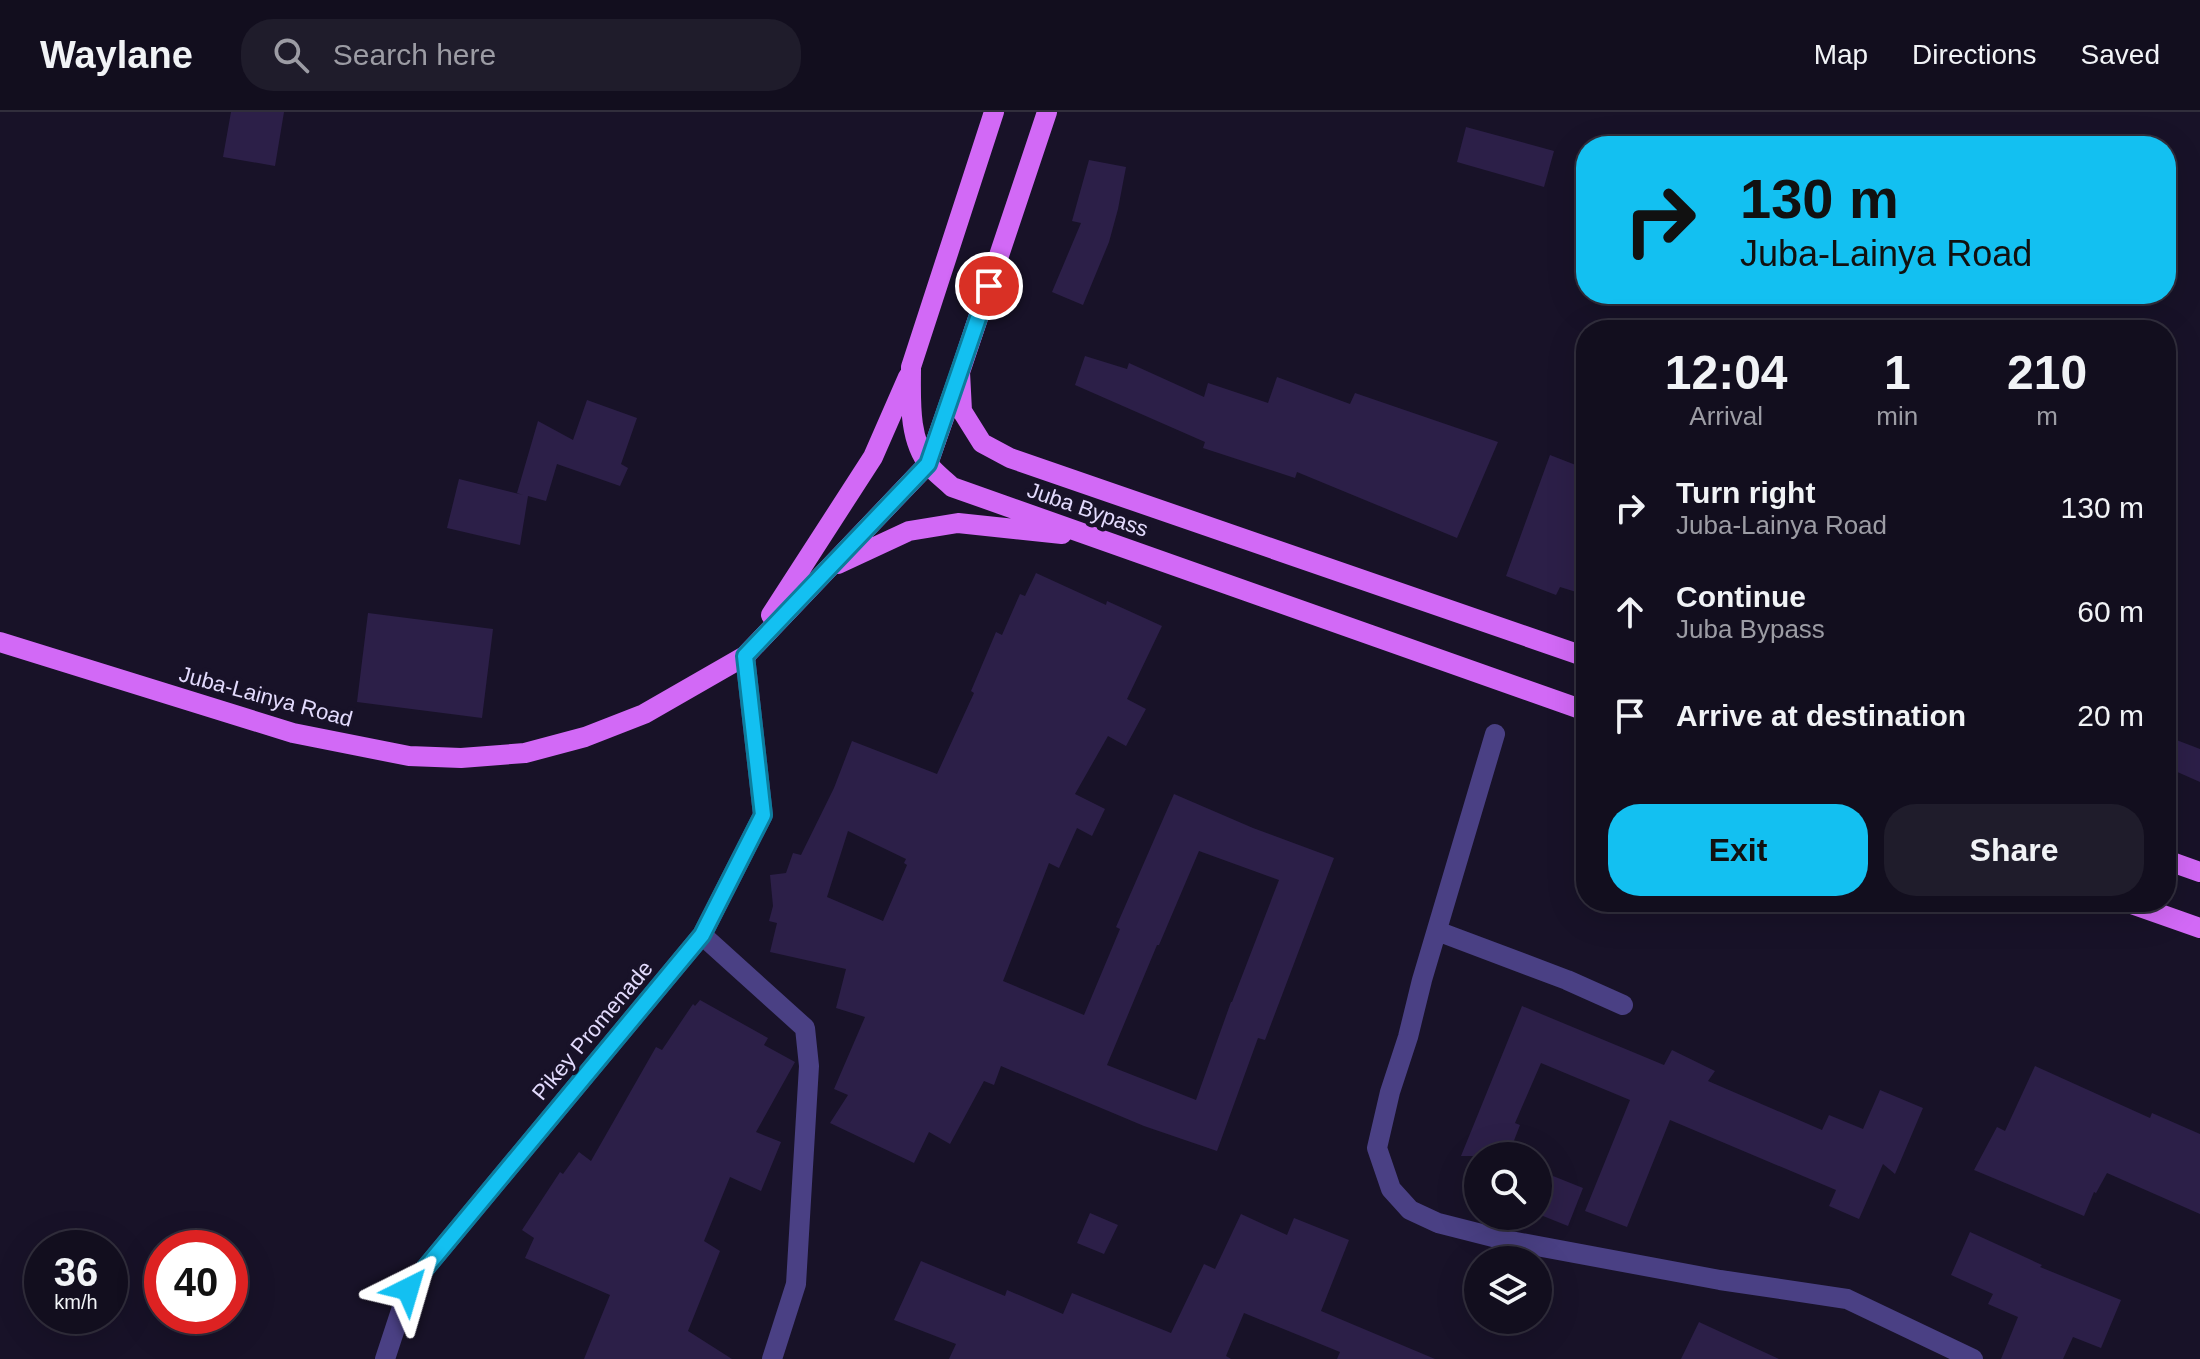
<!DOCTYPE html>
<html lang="en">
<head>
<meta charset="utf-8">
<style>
	:root { --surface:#120e1e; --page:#1f1c2b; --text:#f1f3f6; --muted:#9c9ca4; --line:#312e3c; --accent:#13c0f1 }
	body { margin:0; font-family:Arial,sans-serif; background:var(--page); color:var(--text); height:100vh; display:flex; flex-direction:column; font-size:30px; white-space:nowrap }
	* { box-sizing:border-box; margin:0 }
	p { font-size:26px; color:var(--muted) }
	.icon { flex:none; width:44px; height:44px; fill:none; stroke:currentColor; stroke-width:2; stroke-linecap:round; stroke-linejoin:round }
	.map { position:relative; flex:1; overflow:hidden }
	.sheet { position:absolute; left:1576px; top:208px; width:600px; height:592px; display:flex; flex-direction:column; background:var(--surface); border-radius:32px; box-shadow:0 8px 32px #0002,0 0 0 2px var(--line) }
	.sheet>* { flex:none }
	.guide { position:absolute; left:1576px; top:24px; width:600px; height:168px; border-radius:32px; box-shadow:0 8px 32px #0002,0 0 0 2px var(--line); background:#13c0f1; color:#111; overflow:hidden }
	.buttons { position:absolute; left:1464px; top:1030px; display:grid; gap:16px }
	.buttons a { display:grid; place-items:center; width:88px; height:88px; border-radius:50%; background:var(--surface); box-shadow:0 8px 32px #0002,0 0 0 2px var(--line); font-size:40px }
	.speed { position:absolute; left:24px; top:1118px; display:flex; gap:16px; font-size:40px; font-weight:700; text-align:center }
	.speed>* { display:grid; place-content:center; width:104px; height:104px; border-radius:50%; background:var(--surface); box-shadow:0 8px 32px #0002,0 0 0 2px var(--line); line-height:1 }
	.speed small { font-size:20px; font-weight:400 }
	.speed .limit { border:12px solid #d22; background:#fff; color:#111 }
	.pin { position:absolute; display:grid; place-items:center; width:68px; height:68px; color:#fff; margin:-34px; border:4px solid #fff; border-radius:50%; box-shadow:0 2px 8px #0007 }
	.me { position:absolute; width:88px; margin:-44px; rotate:40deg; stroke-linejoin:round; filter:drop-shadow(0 0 6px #0008) }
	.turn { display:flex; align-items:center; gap:28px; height:168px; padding:0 32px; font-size:36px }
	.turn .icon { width:104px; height:104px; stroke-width:2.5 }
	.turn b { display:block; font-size:56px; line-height:68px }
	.eta { display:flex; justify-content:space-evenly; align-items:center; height:136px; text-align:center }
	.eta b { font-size:48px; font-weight:600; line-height:56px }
	.button { display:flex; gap:16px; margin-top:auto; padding:16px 32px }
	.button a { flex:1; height:92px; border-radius:32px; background:var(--accent); color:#111; font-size:32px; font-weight:600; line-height:92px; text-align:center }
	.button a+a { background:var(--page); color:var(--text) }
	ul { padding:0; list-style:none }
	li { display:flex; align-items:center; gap:24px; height:104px; padding:0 32px }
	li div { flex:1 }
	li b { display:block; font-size:30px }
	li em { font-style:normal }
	header { display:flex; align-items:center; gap:48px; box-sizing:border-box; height:112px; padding:0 40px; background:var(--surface); border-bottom:2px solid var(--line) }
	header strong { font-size:38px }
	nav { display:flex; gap:44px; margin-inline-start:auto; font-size:28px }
	.search { width:560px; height:72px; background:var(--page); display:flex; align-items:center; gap:20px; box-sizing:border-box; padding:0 28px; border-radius:32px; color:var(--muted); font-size:30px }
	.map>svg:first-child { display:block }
</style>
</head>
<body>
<header>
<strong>Waylane</strong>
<div class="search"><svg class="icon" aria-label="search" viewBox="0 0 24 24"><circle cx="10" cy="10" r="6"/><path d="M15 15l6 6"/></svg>Search here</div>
<nav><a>Map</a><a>Directions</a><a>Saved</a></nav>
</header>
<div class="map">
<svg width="2200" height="1247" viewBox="0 0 2200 1247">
	<rect width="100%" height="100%" fill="#181228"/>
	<!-- building -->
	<path fill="#2c1f48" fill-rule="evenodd" d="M231 0H284L275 54 223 45Z
		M1466 15 1554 39 1544 75 1457 50Z
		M1089 48 1126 55 1118 97 1109 130 1083 193 1052 180 1081 111 1072 109Z
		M1085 244 1127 257 1129 251 1204 285 1208 271 1268 291 1277 265 1350 292 1355 281 1498 330 1457 426 1297 360 1295 366 1203 336 1205 330 1075 273Z
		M587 288 637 306 621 352 628 356 620 374 557 352 546 389 528 384 520 433 447 416 459 367 523 383 517 381 538 309 573 328Z
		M1550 343 1586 357V483L1560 475 1556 483 1506 464Z
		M1036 461 1106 493 1107 489 1162 514 1127 587 1146 597 1126 634 1108 624 1075 682 1105 697 1092 724 1077 716 1059 756 1049 751 1003 869 1084 903 1120 817 1116 815 1174 682 1253 716 1334 746 1265 928 1258 926 1217 1039 1144 1014 1001 954 994 973 984 969 950 1032 929 1020 914 1051 830 1011 848 983 834 977 865 905 836 896 846 857 770 840 777 811 769 809 773 794 770 763 786 761 793 741 801 743 834 676 852 629 937 662 974 581 971 579 996 520 1002 523 1020 482 1025 484ZM848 719 906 747 904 751 907 753 883 809 827 785ZM1199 739 1279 768 1232 890H1231L1196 988 1107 953 1157 833H1159Z
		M368 501 493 517 482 606 357 590Z
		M2166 624 2200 637V670L2166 655Z
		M700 888 768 926 764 933 795 950 756 1020 781 1030 761 1079 730 1065 704 1129 720 1139 688 1219 732 1247H584L610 1183 525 1146 534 1126 522 1118 560 1060 563 1062 579 1040 591 1049 656 935 662 938 693 892 695 894Z
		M1522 894 1664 953 1672 938 1715 959 1708 969 1822 1018 1829 1003 1863 1017 1880 978 1923 996 1895 1062 1883 1052 1859 1107 1829 1094 1836 1078 1670 1008 1627 1115 1585 1099 1630 988 1541 951 1515 1011 1520 1013 1508 1044H1461Z
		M2035 954 2150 1006 2152 1001 2200 1022V1102L2107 1061 2096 1081 2094 1080 2084 1104 1974 1058 1997 1015 2005 1019Z
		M1538 1058 1583 1076 1568 1114 1538 1102Z
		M1090 1101 1118 1113 1104 1142 1077 1131Z
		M1241 1102 1287 1123 1294 1106 1349 1128 1321 1199 1435 1247H1337L1340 1240 1244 1201 1226 1244 1231 1247H949L956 1232 894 1208 921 1149 1005 1184 1007 1178 1063 1202 1072 1181 1171 1221 1204 1152 1215 1157Z
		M1970 1120 2042 1153 2040 1155 2121 1188 2101 1236 2073 1225 2063 1247H2001L2018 1205 1988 1192 1993 1182 1951 1163Z
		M1699 1210 1779 1247H1681Z"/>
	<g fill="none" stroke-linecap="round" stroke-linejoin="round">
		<!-- minor -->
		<path stroke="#4a4084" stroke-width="20" d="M1495 622 1422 868 1408 925 1390 980 1377 1036 1391 1077 1410 1098 1438 1111 1505 1128 1720 1168 1847 1187 1973 1247
			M1437 819 1567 868 1623 893
			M702 823 805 916 809 954 796 1172 772 1247
			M385 1247 408 1177 702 823 763 703 745 544"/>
		<!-- major -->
		<path stroke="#d269f6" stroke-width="20" d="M994 0 911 255C911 287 908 327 929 353 935 361 945 368 952 375L1586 599
			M1047 0 960 260 962 299 982 331 1010 346 1586 545
			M838 452 909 419 958 411 1062 422
			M771 503 873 345 908 265
			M0 530 293 621 409 644 461 646 525 641 585 625 644 602 745 544 928 352 960 260
			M2166 748 2200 760
			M2126 790 2200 816"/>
	</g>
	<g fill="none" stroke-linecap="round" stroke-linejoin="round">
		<!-- route casing -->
		<g stroke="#0c7d9d" stroke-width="20">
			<path id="route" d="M408 1177 702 823 763 703 745 544 928 352 989 174"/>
		</g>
		<!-- route -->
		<use href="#route" stroke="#13c0f1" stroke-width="14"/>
	</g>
	<g text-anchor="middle" stroke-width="8" stroke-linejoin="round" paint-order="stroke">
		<!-- street labels -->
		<g font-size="22" fill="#e3dbfd" stroke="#181228">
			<text transform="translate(1088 397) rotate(19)" y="8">Juba Bypass</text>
			<text transform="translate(266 584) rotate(15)" y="8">Juba-Lainya Road</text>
			<text transform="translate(592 918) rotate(-50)" y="8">Pikey Promenade</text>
		</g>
	</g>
</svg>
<div class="buttons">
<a><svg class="icon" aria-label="search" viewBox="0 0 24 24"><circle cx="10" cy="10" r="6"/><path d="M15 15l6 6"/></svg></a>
<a><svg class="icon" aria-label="layers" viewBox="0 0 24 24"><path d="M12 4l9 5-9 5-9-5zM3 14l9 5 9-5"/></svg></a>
</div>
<div class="speed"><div>36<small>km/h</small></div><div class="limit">40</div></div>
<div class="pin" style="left:989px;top:174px;background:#d93025"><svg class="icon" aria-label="arrive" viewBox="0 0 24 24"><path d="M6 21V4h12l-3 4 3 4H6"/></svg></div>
<svg class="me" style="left:408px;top:1177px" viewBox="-20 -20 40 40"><path d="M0-17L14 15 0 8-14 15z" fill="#13c0f1" stroke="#fff" stroke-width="4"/></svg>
<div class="guide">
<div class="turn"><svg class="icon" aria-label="right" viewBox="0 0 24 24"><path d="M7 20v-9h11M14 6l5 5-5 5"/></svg><div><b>130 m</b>Juba-Lainya Road</div></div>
</div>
<section class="sheet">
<div class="eta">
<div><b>12:04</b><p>Arrival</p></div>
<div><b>1</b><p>min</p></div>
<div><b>210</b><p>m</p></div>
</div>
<ul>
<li><svg class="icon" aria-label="right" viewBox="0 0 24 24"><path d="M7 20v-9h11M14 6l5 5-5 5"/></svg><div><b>Turn right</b><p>Juba-Lainya Road</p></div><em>130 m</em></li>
<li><svg class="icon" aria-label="ahead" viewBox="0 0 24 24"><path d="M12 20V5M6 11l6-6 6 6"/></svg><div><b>Continue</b><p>Juba Bypass</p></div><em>60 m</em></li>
<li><svg class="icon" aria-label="arrive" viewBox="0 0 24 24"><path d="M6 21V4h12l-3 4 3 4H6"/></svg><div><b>Arrive at destination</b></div><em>20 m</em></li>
</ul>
<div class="button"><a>Exit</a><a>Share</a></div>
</section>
</div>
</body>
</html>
